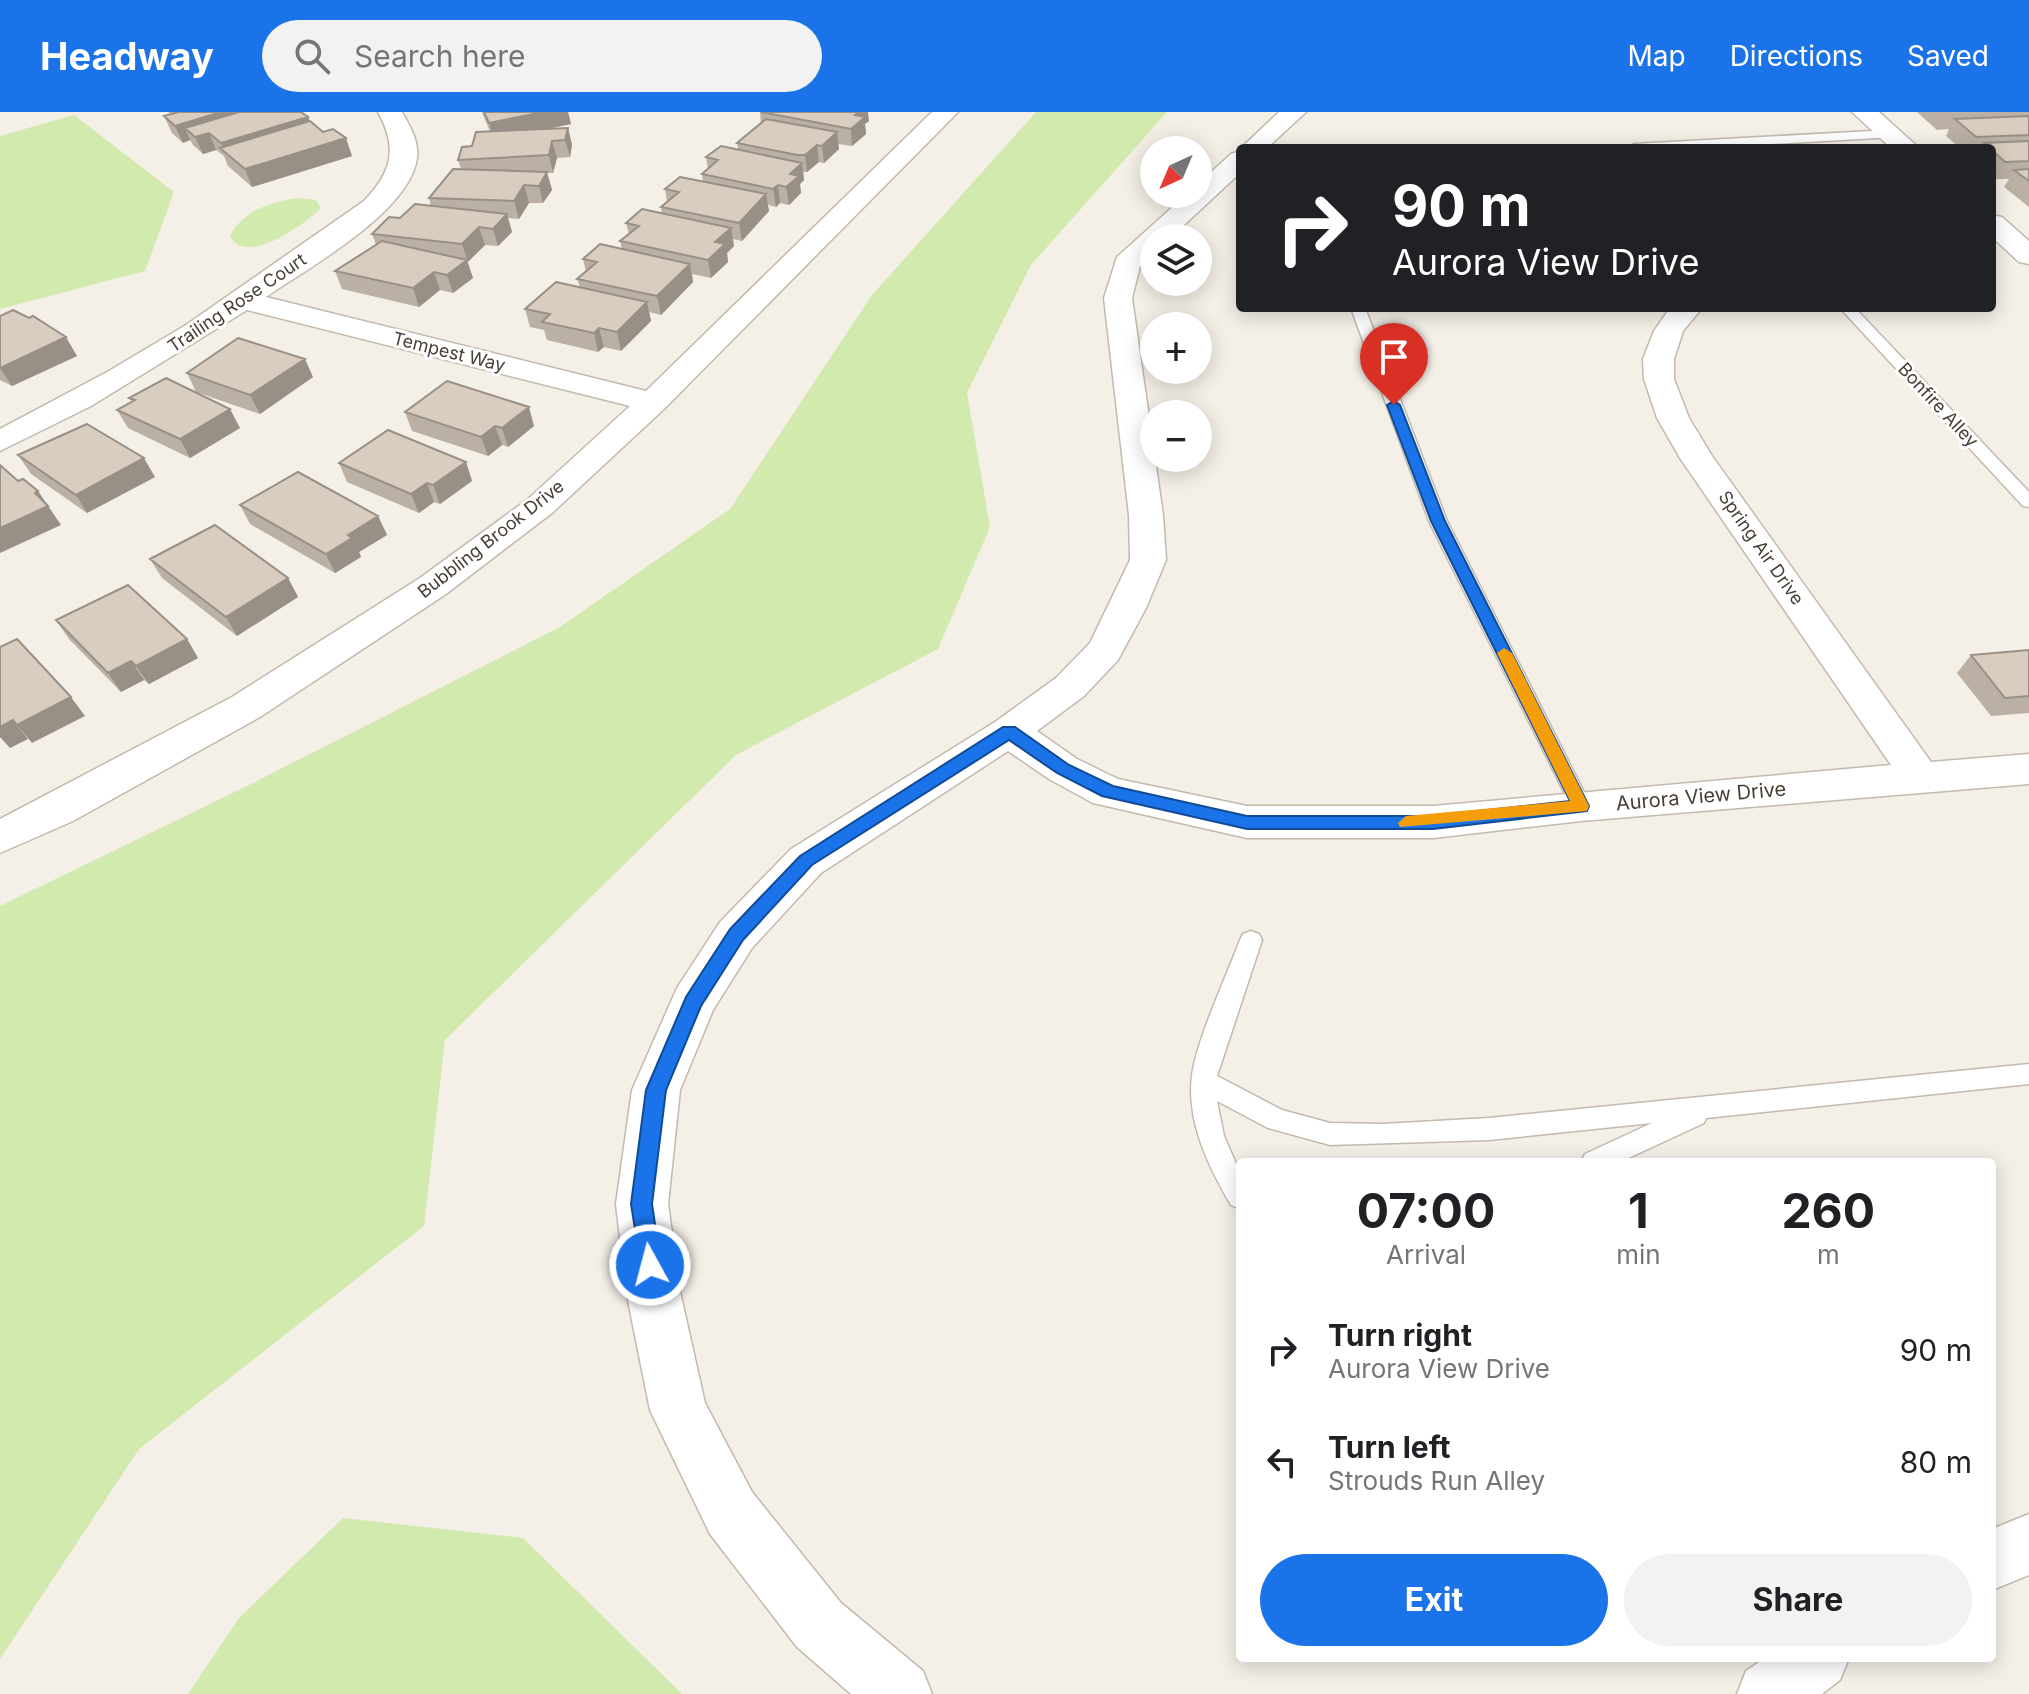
<!DOCTYPE html>
<html lang="en">
<head>
<meta charset="utf-8">
<style>
	:root { --surface:#fff; --page:#f2f2f2; --text:#202124; --muted:#757577; --accent:#1a73e8 }
	body { margin:0; font-family:Inter,sans-serif; background:var(--page); color:var(--text); height:100vh; display:flex; flex-direction:column; font-size:30px; white-space:nowrap }
	* { box-sizing:border-box; margin:0 }
	p { font-size:26px; color:var(--muted) }
	.icon { flex:none; width:44px; height:44px; fill:none; stroke:currentColor; stroke-width:2; stroke-linecap:round; stroke-linejoin:round }
	.map { position:relative; flex:1; overflow:hidden }
	.panel { position:absolute; left:1236px; top:1046px; width:760px; height:504px; display:flex; flex-direction:column; background:var(--surface); border-radius:8px; box-shadow:0 4px 20px #0003 }
	.panel>* { flex:none }
	.hud { position:absolute; left:1236px; top:32px; width:760px; height:168px; border-radius:8px; box-shadow:0 4px 20px #0003; background:#202124; color:#fff; overflow:hidden }
	.needle { width:52px; rotate:224deg }
	.tools { position:absolute; left:1140px; top:24px; display:grid; gap:16px }
	.tools a { display:grid; place-items:center; width:72px; height:72px; border-radius:50%; background:var(--surface); box-shadow:0 4px 20px #0003; font-size:40px }
	.pin { position:absolute; display:grid; place-items:center; width:68px; height:68px; color:#fff; margin:-82px -34px; border-radius:50% 50% 50% 0; rotate:-45deg; box-shadow:0 0 8px #0007 }
	.pin .icon { rotate:45deg }
	.me { position:absolute; width:88px; margin:-44px; rotate:353deg; stroke-linejoin:round; filter:drop-shadow(0 0 6px #0008) }
	.turn { display:flex; align-items:center; gap:28px; height:168px; padding:0 24px; font-size:36px }
	.turn .icon { width:104px; height:104px; stroke-width:2.5 }
	.turn b { display:block; font-size:56px; line-height:68px }
	.eta { display:flex; justify-content:space-evenly; align-items:center; height:136px; text-align:center }
	.eta b { font-size:48px; font-weight:700; line-height:56px }
	.cta { display:flex; gap:16px; margin-top:auto; padding:16px 24px }
	.cta a { flex:1; height:92px; border-radius:48px; background:var(--accent); color:#fff; font-size:32px; font-weight:700; line-height:92px; text-align:center }
	.cta a+a { background:var(--page); color:var(--text) }
	ul { padding:0; list-style:none }
	li { display:flex; align-items:center; gap:24px; height:112px; padding:0 24px }
	li div { flex:1 }
	li b { display:block; font-size:30px }
	li em { font-style:normal }
	header { display:flex; align-items:center; gap:48px; box-sizing:border-box; height:112px; padding:0 40px; background:var(--accent); color:#fff }
	header strong { font-size:38px }
	nav { display:flex; gap:44px; margin-inline-start:auto; font-size:28px }
	.search { width:560px; height:72px; background:var(--page); display:flex; align-items:center; gap:20px; box-sizing:border-box; padding:0 28px; border-radius:44px; color:var(--muted); font-size:30px }
	.map>svg:first-child { display:block }
</style>
</head>
<body>
<header>
<strong>Headway</strong>
<div class="search"><svg class="icon" aria-label="search" viewBox="0 0 24 24"><circle cx="10" cy="10" r="6"/><path d="M15 15l6 6"/></svg>Search here</div>
<nav><a>Map</a><a>Directions</a><a>Saved</a></nav>
</header>
<div class="map">
<svg width="2029" height="1582" viewBox="0 0 2029 1582">
	<rect width="100%" height="100%" fill="#f4efe7"/>
	<!-- green -->
	<path fill="#d3eaae" d="M1036 0H1167L1031 153 967 281 990 415 938 537 736 643 445 928 424 1114 139 1337 0 1547V794L245 675 560 515 730 397 872 183Z
		M74 3 174 80 145 159 0 197V24Z
		M297 86 316 88 321 96C304 113 247 154 230 125 241 99 271 90 297 86Z
		M343 1406 523 1426 682 1582H188L239 1506Z"/>
	<g fill="none" stroke-linecap="round" stroke-linejoin="round">
		<!-- lane casing -->
		<g stroke="#c3b9ac" stroke-width="3">
			<path id="lane" d="M1890 18 1896 22 1894 25 1702 36H1628L1634 32Z
				M1351 196H1365L1447 409 1591 694 1588 699H1574L1571 694 1429 409Z
				M1840 196H1855L2029 380V395L2023 394Z
				M1251 819 1259 822 1262 828 1217 964 1282 998 1330 1011 1383 1012 1489 1006 2029 952V972L1706 1006 1704 1011 1620 1050H1581L1585 1042 1652 1011 1489 1028 1330 1033 1268 1016 1217 989 1224 1024 1240 1061V1097L1231 1093C1208 1054 1184 1005 1193 957 1200 921 1226 865 1240 828L1243 822Z"/>
		</g>
		<!-- street casing -->
		<g stroke="#c3b9ac" stroke-width="3">
			<path id="street" d="M378 0H402C410 14 419 29 417 46 410 100 308 156 266 185L646 279 932 0H958L664 297 552 401 446 482 260 605 73 709 0 741V707L232 585 420 466 528 387 630 294 247 198 91 294 0 339V317L109 259 186 213 364 89C392 60 398 36 378 0Z
				M1279 0H1306L1267 36 1240 37Z
				M1852 0H1879L1919 36H1891Z
				M1240 39V61L1170 126H1154V141L1140 154 1132 186 1163 403 1166 448 1146 496 1118 548 1084 584 1037 619 1077 647 1118 667 1247 694H1433L1891 653 1680 346 1657 306 1644 267 1643 247 1654 219 1670 196H1702L1683 219 1674 247V267L1689 306 1712 344 1931 650 2029 642V672L1581 709 1433 726H1247L1093 691 1049 667 1008 639 821 761 752 836 713 898 680 978 668 1092 681 1184 705 1291 752 1380 841 1491 923 1559 932 1582H851L797 1535 710 1422 650 1298 627 1184 616 1092 632 978 677 876 720 810 791 737 995 610 1056 566 1090 531 1130 448 1129 403 1104 186 1117 145 1187 82H1198V72L1231 42Z
				M1992 103 2002 105 2029 129V152L2019 150 1992 125Z
				M2029 1402V1463L1992 1478V1417Z
				M1765 1546H1849L1840 1568 1822 1582H1737L1746 1559Z"/>
		</g>
		<!-- lane -->
		<use href="#lane" fill="#fff" fill-rule="evenodd"/>
		<!-- street -->
		<use href="#street" fill="#fff" fill-rule="evenodd"/>
	</g>
	<!-- wall -->
	<path fill="#bbb0a4" d="M168 0H301L308 5 310 9 352 44 252 75 228 54 224 44 216 38 203 42 193 33 190 28 183 31 172 21 164 4 171 2Z
		M482 0H568L571 12 548 17 568 16 572 33 570 45 557 46 553 61H547L552 78 543 91H529L519 107 508 106 512 120 498 134 485 133 467 150 473 166 453 181 440 178 419 195 342 177 335 159 376 133 372 122 400 106 431 94 429 86 461 57 458 48 472 34 490 20Z
		M760 0 869 9 865 12 866 22 852 34 838 32 839 37 824 51 819 50 807 60H803L804 68 800 72 801 81 789 93 780 91 776 95 768 93 769 99 742 129 733 127 734 134 727 141 728 150 711 166 692 162 693 170 661 203 649 200 651 209 621 239 604 235 598 240 547 228 544 218 530 215 525 197 580 175 577 167 586 160 583 147 622 137 620 129 629 122 626 111 662 101 661 95 667 90 665 77 703 69 702 62 708 57 706 45 738 37 737 31 761 11Z
		M1917 0H2029V95L2004 75 2009 67H1996L1992 64V36H1960L1946 24 1949 17 1937 18Z
		M0 204 29 206 77 244 12 274 0 268Z
		M187 261 313 265 260 302 196 280Z
		M129 286 240 316 190 346 128 316 117 298 132 290Z
		M405 300 534 314 508 335 502 333 488 344 412 319Z
		M18 343 155 365 87 401 31 362Z
		M466 350 472 369 440 392 434 390 419 401 347 370 339 351Z
		M240 393 378 404 387 423 359 440 361 445 335 461 250 412Z
		M150 447 288 466 298 485 237 524 162 466Z
		M56 508 187 527 198 546 149 572 144 568 121 580 69 527Z
		M2029 538V601L1991 604 1957 561 1971 543Z"/>
	<!-- shaded-wall -->
	<path fill="#989086" d="M221 0H271L209 21 216 38 203 42 195 25 185 16 190 28 183 31 175 14Z
		M543 0H568L571 12 494 28 489 11Z
		M859 0H868L869 9 865 12 866 22 852 34 851 17 855 3Z
		M308 5 315 22 225 40 221 31Z
		M568 16 572 33 570 45 565 28Z
		M837 20 839 37 824 51 822 34Z
		M346 26 352 44 252 75 245 57Z
		M552 29 557 46 553 61 549 43Z
		M817 33 819 50 807 60 805 43Z
		M802 51 804 68 800 72 801 81 789 93 786 75 790 62Z
		M547 60 552 78 543 91 539 74Z
		M524 73 529 91 519 107 514 89Z
		M778 73 780 91 776 95 773 77Z
		M766 82 769 99 742 129 739 111Z
		M507 102 512 120 498 134 493 117Z
		M479 115 485 133 468 150 462 132Z
		M731 116 734 134 727 141 728 150 711 166 708 148 715 130Z
		M467 148 473 166 453 181 447 163Z
		M690 152 693 170 661 203 657 184Z
		M434 160 440 178 419 195 413 176Z
		M647 190 651 209 621 239 617 220Z
		M599 216 604 235 598 240 594 221Z
		M66 225 77 244 12 274 0 256Z
		M305 247 313 265 260 302 250 283Z
		M529 295 534 314 508 335 502 316Z
		M230 297 240 316 190 346 180 327Z
		M495 314 502 333 488 344 481 325Z
		M144 346 155 365 87 401 76 383Z
		M466 350 472 369 440 392 433 373Z
		M427 371 434 390 419 401 411 382Z
		M38 379 61 413 0 441V416L35 381Z
		M378 404 387 423 359 440 361 445 335 461 326 442 348 423Z
		M288 466 298 485 237 524 226 505Z
		M187 527 198 546 149 572 136 554Z
		M131 549 144 568 121 580 108 561Z
		M71 585 85 604 32 631 17 613Z
		M13 608 28 627 10 636 0 625V615Z"/>
	<!-- building -->
	<path fill="#d9cdbf" stroke="#989086" stroke-width="2" d="M179 0H221L175 14 164 4Z
		M239 0H301L308 5 221 31 209 21 195 25 185 16Z
		M484 0H543L489 11Z
		M761 0H859L855 3 865 5 851 17Z
		M2029 4V23L1976 25 1955 7Z
		M766 7 837 20 822 34 817 33 805 43H797L737 31Z
		M310 9 323 20 333 17 346 26 245 57 220 36Z
		M568 16 565 28 552 29 549 43 458 48 462 35 472 34 476 20Z
		M2029 29V49L2005 50 1992 38V36H1990L1984 31Z
		M721 34 802 51 790 62 799 64 786 75 778 73 773 77 702 62 718 48 706 45Z
		M453 57 547 60 539 74 524 73 514 89 429 86Z
		M2029 57V69L2014 58Z
		M680 65 766 82 739 111 661 95 679 80 665 77Z
		M415 92 507 102 493 117 479 115 462 132 372 122 389 105 400 106Z
		M642 97 731 116 715 130 725 132 708 148 620 129 639 114 626 111Z
		M382 129 467 148 447 163 434 160 413 176 335 159Z
		M600 132 690 152 657 184 577 167 597 150 583 147Z
		M556 170 647 190 617 220 599 216 594 221 542 210 550 202 525 197Z
		M13 198 29 206 33 204 66 225 0 256V204Z
		M238 226 305 247 250 283 187 261Z
		M166 266 230 297 180 327 117 298 135 288 129 286Z
		M447 269 529 295 502 316 495 314 481 325 405 300Z
		M87 312 144 346 76 383 18 343Z
		M388 318 466 350 433 373 427 371 411 382 339 351Z
		M0 353 18 369 23 367 38 379 35 381 48 394 0 416Z
		M298 360 378 404 348 423 352 426 326 442 240 393Z
		M215 413 288 466 226 505 150 447Z
		M128 473 187 527 136 554 131 549 108 561 56 508Z
		M17 527 71 585 17 613 13 608 0 615V535Z
		M2029 538V584L2005 586 1971 543Z"/>
	<!-- route -->
	<path fill="#1a73e8" stroke="#114b97" stroke-width="2" d="M1394 289 1400 293 1445 409 1589 694 1587 699 1433 717H1247L1102 684 1057 661 1009 628 812 753 743 828 701 894 666 978 652 1092 661 1153 657 1161 650 1164 642 1161 631 1092 646 978 686 885 730 817 800 744 1003 615H1015L1069 653 1113 674 1247 704H1433L1570 689 1431 409 1387 293Z"/>
	<!-- slow -->
	<path fill="#f59e0b" d="M1504 536 1512 541 1589 694 1587 699 1400 715 1398 711 1406 704 1570 689 1497 541Z"/>
	<g text-anchor="middle" stroke-width="6" stroke-linejoin="round" paint-order="stroke">
		<!-- far-street labels -->
		<g font-size="18" fill="#473f35" stroke="#fff">
			<text transform="translate(237 191) rotate(-34)" y="6">Trailing Rose Court</text>
			<text transform="translate(449 240) rotate(14)" y="6">Tempest Way</text>
			<text transform="translate(1938 293) rotate(47)" y="6">Bonfire Alley</text>
			<text transform="translate(491 427) rotate(-38)" y="6">Bubbling Brook Drive</text>
			<text transform="translate(1761 436) rotate(55)" y="6">Spring Air Drive</text>
		</g>
		<!-- street labels -->
		<g font-size="20" fill="#473f35" stroke="#fff">
			<text transform="translate(1701 684) rotate(-5)" y="7">Aurora View Drive</text>
		</g>
	</g>
</svg>
<div class="tools">
<a><svg class="needle" viewBox="-14 -14 28 28"><path d="M0-13l5 13h-10z" fill="#e53935"/><path d="M0 13l5-13h-10z" fill="#757577"/></svg></a>
<a><svg class="icon" aria-label="layers" viewBox="0 0 24 24"><path d="M12 4l9 5-9 5-9-5zM3 14l9 5 9-5"/></svg></a>
<a>+</a>
<a>−</a>
</div>
<div class="pin" style="left:1394px;top:293px;background:#d93025"><svg class="icon" aria-label="arrive" viewBox="0 0 24 24"><path d="M6 21V4h12l-3 4 3 4H6"/></svg></div>
<svg class="me" style="left:650px;top:1153px" viewBox="-20 -20 40 40"><circle r="17" fill="#1a73e8" stroke="#fff" stroke-width="3"/><path d="M0-11L8 9 0 5-8 9z" fill="#fff"/></svg>
<div class="hud">
<div class="turn"><svg class="icon" aria-label="right" viewBox="0 0 24 24"><path d="M7 20v-9h11M14 6l5 5-5 5"/></svg><div><b>90 m</b>Aurora View Drive</div></div>
</div>
<section class="panel">
<div class="eta">
<div><b>07:00</b><p>Arrival</p></div>
<div><b>1</b><p>min</p></div>
<div><b>260</b><p>m</p></div>
</div>
<ul>
<li><svg class="icon" aria-label="right" viewBox="0 0 24 24"><path d="M7 20v-9h11M14 6l5 5-5 5"/></svg><div><b>Turn right</b><p>Aurora View Drive</p></div><em>90 m</em></li>
<li><svg class="icon" aria-label="left" viewBox="0 0 24 24"><path d="M17 20v-9H6M10 6l-5 5 5 5"/></svg><div><b>Turn left</b><p>Strouds Run Alley</p></div><em>80 m</em></li>
</ul>
<div class="cta"><a>Exit</a><a>Share</a></div>
</section>
</div>
</body>
</html>
